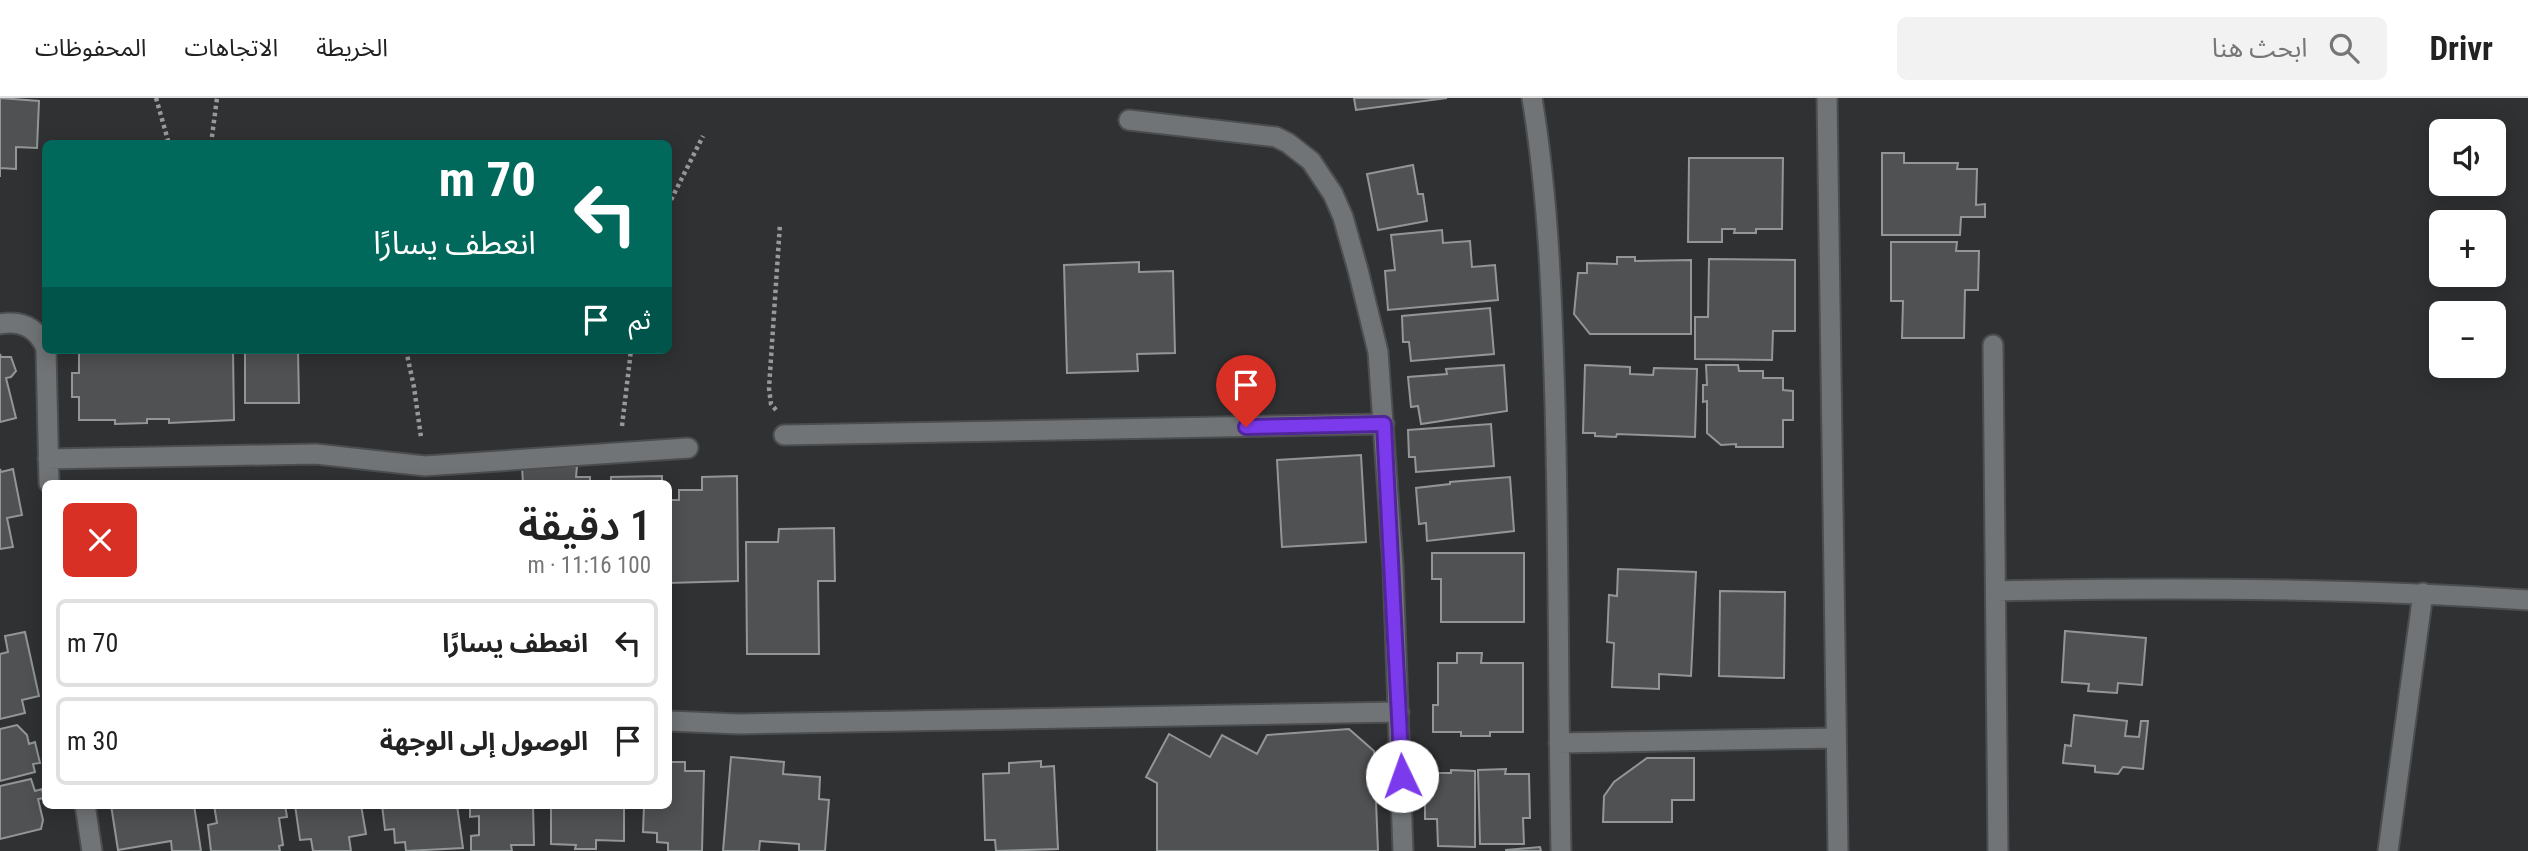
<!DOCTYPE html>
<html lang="ar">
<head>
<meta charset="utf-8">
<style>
	:root { --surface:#fff; --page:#f2f2f2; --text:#222; --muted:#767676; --line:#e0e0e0 }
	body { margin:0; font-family:"Roboto Condensed","Noto Sans Arabic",sans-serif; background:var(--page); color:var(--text); direction:rtl; height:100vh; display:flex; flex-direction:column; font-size:26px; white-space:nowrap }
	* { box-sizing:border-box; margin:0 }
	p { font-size:23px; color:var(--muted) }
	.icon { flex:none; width:38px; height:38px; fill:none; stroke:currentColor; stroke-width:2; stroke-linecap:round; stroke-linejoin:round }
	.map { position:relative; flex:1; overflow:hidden; direction:ltr }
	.details { position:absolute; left:42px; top:382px; width:630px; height:329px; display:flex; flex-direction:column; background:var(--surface); border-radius:10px; box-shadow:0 4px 18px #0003; direction:rtl }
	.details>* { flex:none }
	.guide { position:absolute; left:42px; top:42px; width:630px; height:214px; border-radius:10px; box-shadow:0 4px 18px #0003; direction:rtl; background:#00695c; color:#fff; overflow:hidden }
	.controls { position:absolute; left:2429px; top:21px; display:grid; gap:14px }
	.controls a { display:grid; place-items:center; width:77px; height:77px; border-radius:10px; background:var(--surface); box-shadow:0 4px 18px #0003; font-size:35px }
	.pin { position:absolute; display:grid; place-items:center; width:60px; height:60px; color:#fff; margin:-72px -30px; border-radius:50% 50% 50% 0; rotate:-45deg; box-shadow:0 0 7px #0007 }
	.pin .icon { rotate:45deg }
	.me { position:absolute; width:77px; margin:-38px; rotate:357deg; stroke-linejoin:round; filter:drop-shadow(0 0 5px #0008) }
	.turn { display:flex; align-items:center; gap:24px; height:147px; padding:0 21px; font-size:32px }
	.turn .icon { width:91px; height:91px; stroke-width:2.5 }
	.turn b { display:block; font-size:49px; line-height:60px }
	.then { display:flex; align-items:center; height:66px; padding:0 21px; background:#0003; gap:14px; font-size:26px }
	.round { display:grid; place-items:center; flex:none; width:74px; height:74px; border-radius:10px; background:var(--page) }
	.head { display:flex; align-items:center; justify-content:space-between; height:119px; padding:0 21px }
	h1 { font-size:42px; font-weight:600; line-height:52px }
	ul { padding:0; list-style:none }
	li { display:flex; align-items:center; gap:21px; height:88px; margin:0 14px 10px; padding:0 7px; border:4px solid var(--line); border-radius:10px }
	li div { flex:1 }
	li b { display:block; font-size:26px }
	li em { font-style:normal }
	header { display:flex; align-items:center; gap:42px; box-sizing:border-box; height:98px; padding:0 35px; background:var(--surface); border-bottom:2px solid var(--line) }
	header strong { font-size:33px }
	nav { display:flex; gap:38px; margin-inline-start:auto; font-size:24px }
	.search { width:490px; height:63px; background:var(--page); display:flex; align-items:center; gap:18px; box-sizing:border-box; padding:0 24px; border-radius:10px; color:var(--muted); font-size:26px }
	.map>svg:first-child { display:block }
</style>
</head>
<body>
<header>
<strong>Drivr</strong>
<div class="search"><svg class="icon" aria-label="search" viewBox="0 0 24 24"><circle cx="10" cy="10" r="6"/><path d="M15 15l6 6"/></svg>ابحث هنا</div>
<nav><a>الخريطة</a><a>الاتجاهات</a><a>المحفوظات</a></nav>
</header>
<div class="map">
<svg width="2528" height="753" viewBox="0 0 2528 753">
	<rect width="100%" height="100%" fill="#2f3133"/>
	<!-- building -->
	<path fill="#4f5153" stroke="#939697" stroke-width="2" d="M0 0 39 3 37 50 16 49V71L0 70V79Z
		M1354 0H1447L1356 12Z
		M1882 55H1904V65H1958L1957 71H1977L1976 107 1985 106V119H1961L1960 137H1882Z
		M1689 60H1783L1782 131H1756V135H1734L1735 131H1722V144H1688Z
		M1413 67 1418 96H1423L1427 123 1378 132 1367 76Z
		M1442 132 1443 145 1470 143 1472 169 1495 167 1498 202 1388 212 1385 173 1395 172 1391 137Z
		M1891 144H1957L1956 153H1979L1978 192H1965L1964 240H1902L1903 203H1891Z
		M1617 159H1635V163L1691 162V236H1590L1574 216 1578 175H1587V165L1617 166Z
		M1709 161 1795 162V233H1773L1772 262 1695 261V219H1708Z
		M1139 164V174L1173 173 1175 255 1137 256 1138 273 1067 275 1064 167Z
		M1490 210 1494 256 1411 263 1409 244H1403L1402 218Z
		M103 252H129V255L187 254V252L233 253 234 322 169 325V321H147V325L115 326V322H79V299H72V275H79V255H103Z
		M245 252H298L299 305H245Z
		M0 256 1 259H11L16 273 11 279 6 280 16 320 0 324Z
		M1504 267 1507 313 1421 326 1418 308 1411 309 1408 279 1447 276 1446 271Z
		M1585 267 1630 269V276L1653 277 1654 270 1697 271 1695 339 1617 336 1616 339 1595 338V335H1583Z
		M1706 267H1738L1739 273H1763V280H1783V292L1793 293V322H1783V349H1736V346L1721 347 1707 335V303L1703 304V287H1707Z
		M1491 326 1494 368 1416 374 1415 359H1409L1408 332Z
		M1361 357 1366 444 1282 449 1277 362Z
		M577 368 576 379H590V385H523L522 369Z
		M0 371 1 374 13 371 22 417 7 420 13 449 0 451Z
		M662 378V385H611V379Z
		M737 378 738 483 668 485 670 402H679V392H702V379Z
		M1510 379 1514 433 1427 443 1426 425 1419 426 1416 390 1450 386V384Z
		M834 430 835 483H818L819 556H747L746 444H778L779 431Z
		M1432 455H1524V524H1441V481H1432Z
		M1618 471 1696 474 1691 578 1659 576V591L1612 589 1614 545 1607 544 1609 497 1617 498Z
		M1720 493 1785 494 1784 580 1719 578Z
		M2065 533 2146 540 2142 587 2118 585 2117 595 2088 593 2089 586 2062 584Z
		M25 534 39 598 22 602 25 615 0 621V556L8 554 5 538Z
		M1457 555H1482L1481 565H1523V634H1490V638H1461V634H1433V607H1438V565H1457Z
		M2074 617 2127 623 2125 638 2139 639 2141 623H2148L2143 671 2123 669 2118 676 2095 674V668L2063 665 2065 647 2071 648Z
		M17 627 27 637 29 646 35 644 40 665 33 666 35 674 0 683V631Z
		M1349 631 1374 653 1378 753H1157V685L1146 679 1169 636 1210 659 1222 637 1257 656 1267 637Z
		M731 659 784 664 783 676 820 679 819 701 829 702 825 753H799V746L760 743 759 753H723Z
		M1647 660H1694V702H1672V724H1603L1604 698 1614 684Z
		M1041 663V669L1054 668 1058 751 996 753 995 742H985L983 676 1009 675V665Z
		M668 664H685V673H704L702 753H668V745L657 744V735L643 734 644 707H668Z
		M1506 671 1505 676H1529L1530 720H1523L1524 746H1480L1478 672Z
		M1451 672 1475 673V749L1438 748 1437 721H1425V675H1451Z
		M31 681 35 693 42 691 44 700 38 701 43 722 41 731 0 741V688Z
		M111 707H194L201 753H172L171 743 118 752Z
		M214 707H285L287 719 279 720 283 747 279 748 280 753H211L208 727 217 725Z
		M295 707H361L366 736 349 739 351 753H313L311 741 300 742Z
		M382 707H457L463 750 406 753 405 744 395 745 394 731 385 732Z
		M470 707H533L534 747H511L512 753H471V738L479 737V718L470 719Z
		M551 707H624V743L596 742V751H575L576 747 551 746Z
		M1540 749 1541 753H1506V752Z"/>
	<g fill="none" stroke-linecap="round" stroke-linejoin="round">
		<!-- minor casing -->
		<g stroke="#4c4d4e" stroke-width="23">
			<path id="minor" d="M1532 0C1549 102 1552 204 1555 307 1559 456 1558 604 1561 753
				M1827 0 1838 753
				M1129 22 1276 39 1288 45 1311 63 1333 96 1343 119 1358 172 1378 254 1393 468 1403 753
				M0 226C22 222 37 230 46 250
				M1993 247 1998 753
				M46 252 49 385
				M784 337 1384 326
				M48 361 316 356 425 368 688 350
				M1997 493C2174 489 2351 490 2528 502
				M668 623 739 626 1399 614
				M1559 645 1836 640
				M85 707 92 753
				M2388 753 2423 495"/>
		</g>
		<!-- path -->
		<path stroke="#97999a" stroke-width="4.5" stroke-dasharray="3.5 3.5" stroke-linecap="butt" d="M156 0 169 46
			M211 46 217 0
			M668 108 703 38
			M406 252 414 289 421 339
			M776 312 771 306 769 290 780 126
			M622 328 631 252"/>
		<!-- minor -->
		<use href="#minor" stroke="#717476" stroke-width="19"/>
	</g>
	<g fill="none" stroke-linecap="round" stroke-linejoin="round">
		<!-- route casing -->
		<g stroke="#51269a" stroke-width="18">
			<path id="route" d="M1246 329 1384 326 1402 678"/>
		</g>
		<!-- route -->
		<use href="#route" stroke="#7c3aed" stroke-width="12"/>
	</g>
</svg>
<div class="controls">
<a><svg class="icon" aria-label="sound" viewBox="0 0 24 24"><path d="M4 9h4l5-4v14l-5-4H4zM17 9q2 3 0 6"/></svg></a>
<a>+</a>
<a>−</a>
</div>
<div class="pin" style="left:1246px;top:329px;background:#d93025"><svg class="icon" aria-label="arrive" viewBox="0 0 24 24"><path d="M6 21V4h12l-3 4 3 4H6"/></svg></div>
<svg class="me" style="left:1402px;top:678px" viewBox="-20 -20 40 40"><circle r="19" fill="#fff"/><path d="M0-13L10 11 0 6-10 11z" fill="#7c3aed"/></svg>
<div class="guide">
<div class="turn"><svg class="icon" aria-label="left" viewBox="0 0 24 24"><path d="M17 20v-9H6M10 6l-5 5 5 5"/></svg><div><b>70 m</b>انعطف يسارًا</div></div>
<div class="then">ثم<svg class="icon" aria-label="arrive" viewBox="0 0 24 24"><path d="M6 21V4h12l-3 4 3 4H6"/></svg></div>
</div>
<section class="details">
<div class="head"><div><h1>1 دقيقة</h1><p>100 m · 11:16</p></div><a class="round" style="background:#d93025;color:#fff"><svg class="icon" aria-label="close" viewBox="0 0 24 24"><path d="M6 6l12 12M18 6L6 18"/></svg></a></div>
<ul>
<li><svg class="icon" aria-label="left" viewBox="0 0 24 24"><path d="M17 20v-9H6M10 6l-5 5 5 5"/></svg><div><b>انعطف يسارًا</b></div><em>70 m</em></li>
<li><svg class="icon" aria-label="arrive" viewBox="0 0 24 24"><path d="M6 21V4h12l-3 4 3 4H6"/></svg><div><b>الوصول إلى الوجهة</b></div><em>30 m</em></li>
</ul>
</section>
</div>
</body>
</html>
